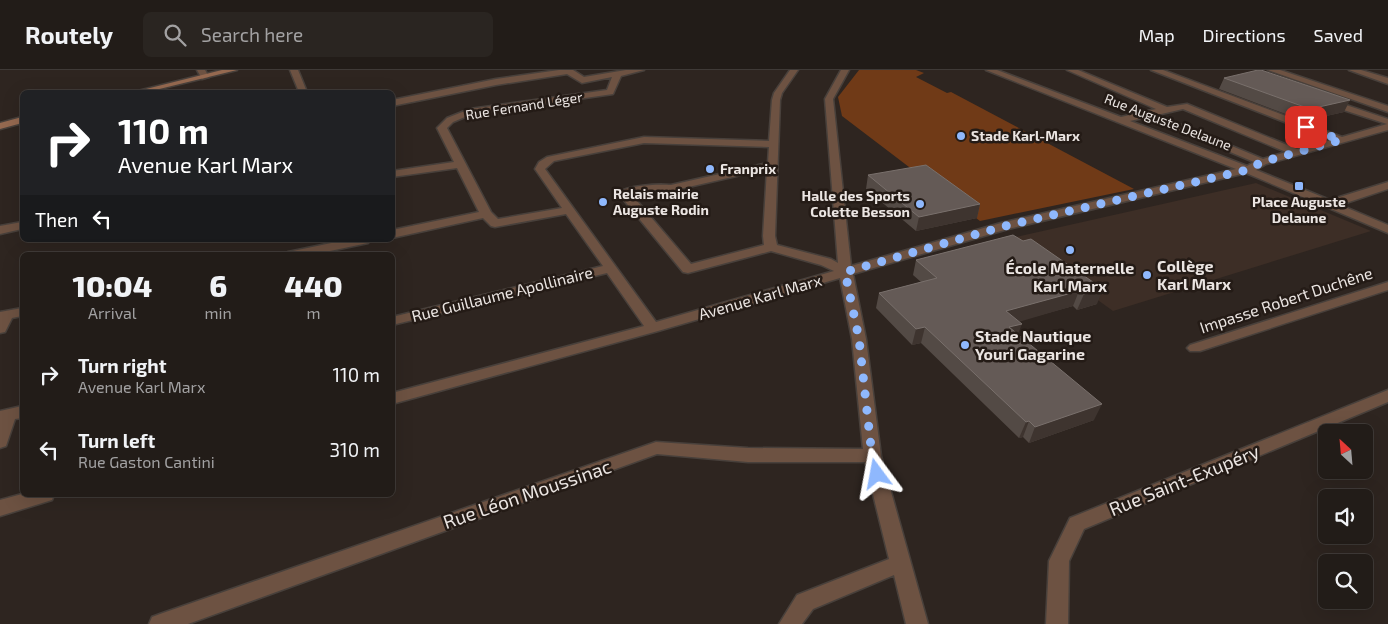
<!DOCTYPE html>
<html lang="en">
<head>
<meta charset="utf-8">
<style>
	:root { --surface:#221c18; --page:#2a2521; --text:#f1f3f6; --muted:#a2a1a2; --line:#3f3a37 }
	body { margin:0; font-family:"Exo 2",sans-serif; background:var(--page); color:var(--text); height:100vh; display:flex; flex-direction:column; font-size:19px; white-space:nowrap }
	* { box-sizing:border-box; margin:0 }
	p { font-size:16px; color:var(--muted) }
	.icon { flex:none; width:28px; height:28px; fill:none; stroke:currentColor; stroke-width:2; stroke-linecap:round; stroke-linejoin:round }
	.map { position:relative; flex:1; overflow:hidden }
	.panel { position:absolute; left:20px; top:182px; width:375px; height:245px; display:flex; flex-direction:column; background:var(--surface); border-radius:8px; box-shadow:0 5px 20px #0002,0 0 0 1px var(--line) }
	.panel>* { flex:none }
	.guide { position:absolute; left:20px; top:20px; width:375px; height:152px; border-radius:8px; box-shadow:0 5px 20px #0002,0 0 0 1px var(--line); background:#202124; color:#fff; overflow:hidden }
	.needle { width:32px; rotate:334deg }
	.tools { position:absolute; left:1318px; top:354px; display:grid; gap:10px }
	.tools a { display:grid; place-items:center; width:55px; height:55px; border-radius:8px; background:var(--surface); box-shadow:0 5px 20px #0002,0 0 0 1px var(--line); font-size:25px }
	.pin { position:absolute; display:grid; place-items:center; width:42px; height:42px; color:#fff; margin:-21px; border-radius:10px; box-shadow:0 2px 8px #0006 }
	.me { position:absolute; width:55px; margin:-28px; rotate:347deg; stroke-linejoin:round; filter:drop-shadow(0 0 4px #0008) }
	.turn { display:flex; align-items:center; gap:18px; height:105px; padding:0 15px; font-size:22px }
	.turn .icon { width:65px; height:65px; stroke-width:2.5 }
	.turn b { display:block; font-size:35px; line-height:42px }
	.then { display:flex; align-items:center; height:48px; padding:0 15px; background:#0003; gap:10px; font-size:19px }
	.eta { display:flex; justify-content:space-evenly; align-items:center; height:85px; text-align:center }
	.eta b { font-size:30px; font-weight:800; line-height:35px }
	ul { padding:0; list-style:none }
	li { display:flex; align-items:center; gap:15px; height:75px; padding:0 15px }
	li div { flex:1 }
	li b { display:block; font-size:19px }
	li em { font-style:normal }
	header { display:flex; align-items:center; gap:30px; box-sizing:border-box; height:70px; padding:0 25px; background:var(--surface); border-bottom:1px solid var(--line) }
	header strong { font-size:24px }
	nav { display:flex; gap:28px; margin-inline-start:auto; font-size:18px }
	.search { width:350px; height:45px; background:var(--page); display:flex; align-items:center; gap:12px; box-sizing:border-box; padding:0 18px; border-radius:8px; color:var(--muted); font-size:19px }
	.map>svg:first-child { display:block }
</style>
</head>
<body>
<header>
<strong>Routely</strong>
<div class="search"><svg class="icon" aria-label="search" viewBox="0 0 24 24"><circle cx="10" cy="10" r="6"/><path d="M15 15l6 6"/></svg>Search here</div>
<nav><a>Map</a><a>Directions</a><a>Saved</a></nav>
</header>
<div class="map">
<svg width="1388" height="554" viewBox="0 0 1388 554">
	<rect width="100%" height="100%" fill="#2e2520"/>
	<!-- built -->
	<path fill="#3d2e26" d="M1256 113 1371 161 1113 241 1012 168Z"/>
	<!-- green -->
	<path fill="#703a17" d="M859 0H916L924 3 916 7 947 23 951 22 1134 119 980 151 842 46 838 27Z"/>
	<g fill="none" stroke-linecap="round" stroke-linejoin="round">
		<!-- minor casing -->
		<g stroke="#48403b" stroke-width="3">
			<path id="minor" d="M197 0H205L209 7 202 9Z
				M290 0H298L307 22H299Z
				M559 0H573L584 7 626 0H644L621 6 613 24 472 44 453 52 447 58 491 142 498 149 562 138 535 99 539 92 547 87 644 67 769 71 772 30 774 23 790 0H798L782 23 780 30 775 166 777 175 831 189 838 193 825 29 841 0H849L833 29 851 196 1001 153 1236 99 986 0H997L1121 47 1156 39 1067 0H1078L1167 37 1187 34 1297 79 1331 70 1151 0H1163L1342 67 1387 54 1325 34V30H1331L1388 49V60L1266 94 1256 100 1330 130 1388 112V119L1340 135 1388 155V163L1246 103 1008 159 853 204 866 269 881 386 928 554H906L894 505 813 539 802 554H779L797 525 889 489 865 392H748L657 384 188 554H149L152 547 160 544 656 372 748 378 863 379 852 269 840 208 658 261 392 334V323L644 256 607 203 392 255V247L603 196 566 144 495 157 491 156 483 148 392 168V160L479 142 457 98 392 107V101L454 92 437 58 447 48 470 39 607 20 612 7 582 13 567 4 496 15 392 36V30L496 9ZM1183 39 1286 82 1263 89 1157 45ZM1147 47 1254 92 1247 96 1130 51ZM644 73 769 77 768 93 671 115C658 114 627 115 618 123L683 202 688 203 771 181 821 195 834 201 656 252 545 99 554 91ZM767 99 763 166 764 175 691 194 632 125 656 120 671 121Z
				M1268 0H1280L1388 36V42Z
				M1349 0H1361L1388 8V14Z
				M22 152V159L0 164V156Z
				M346 170H370L368 173 311 185H287L288 182Z
				M1388 212V220L1200 281H1190L1187 278 1190 275Z
				M22 238V246L12 248 5 262 0 263V242Z
				M1388 320V332L1084 459 1069 491 1068 554H1046L1049 491 1070 448Z
				M22 336V348L15 349 6 376 0 378V341Z
				M22 424V425H54L52 430 0 446V430Z"/>
		</g>
		<!-- secondary casing -->
		<g stroke="#48403b" stroke-width="3">
			<path id="secondary" d="M222 0H237L147 22H134Z
				M22 47V53L0 59V53Z"/>
		</g>
		<!-- minor -->
		<use href="#minor" fill="#6d5242" fill-rule="evenodd"/>
		<!-- secondary -->
		<use href="#secondary" fill="#956950" fill-rule="evenodd"/>
	</g>
	<!-- wall -->
	<path fill="#534a45" d="M1224 8 1344 42 1304 51 1219 19Z
		M868 105 980 134 977 148 916 161 866 119Z
		M1013 165 1097 234 1077 240 1073 236 1019 251 1018 264 1094 350 1029 373 1023 367 1019 368 921 273 912 275 876 238 879 223 921 212 913 205 916 190Z"/>
	<!-- shaded-wall -->
	<path fill="#3e342f" d="M1350 30 1344 42 1304 51 1310 39Z
		M980 134 977 148 916 161 919 147Z
		M1103 219 1097 234 1077 240 1084 224Z
		M1079 221 1073 236 1001 257 1006 241Z
		M1022 254 1016 269 1009 257Z
		M925 257 921 273 912 275 916 259Z
		M1102 334 1094 350 1029 373 1035 357Z
		M1029 351 1023 367 1019 368 1026 352Z"/>
	<!-- building -->
	<path fill="#645a56" stroke="#79706c" d="M1258 0H1261L1350 30 1310 39 1224 8Z
		M926 95 980 134 919 147 868 105Z
		M1013 165 1023 171 1031 169 1103 219 1084 224 1079 221 1006 241 1022 254 1009 257 1102 334 1035 357 1029 351 1026 352 925 257 916 259 879 223 937 208 916 190Z"/>
	<g fill="none" stroke-linecap="round" stroke-linejoin="round">
		<!-- route -->
		<path stroke="#8fb8fd" stroke-width="9" stroke-dasharray="0 16.2" d="M877 404 872 386 859 269 845 202 1005 156 1247 100 1262 92 1341 70 1306 57"/>
	</g>
	<!-- markers -->
	<g fill="#8fb8fd" stroke="#241b16" stroke-width="2">
		<circle cx="961" cy="66" r="5"/>
		<circle cx="710" cy="99" r="5"/>
		<rect x="1294" y="111" width="10" height="10" rx="2.5"/>
		<circle cx="603" cy="132" r="5"/>
		<circle cx="920" cy="134" r="5"/>
		<circle cx="1070" cy="180" r="5"/>
		<circle cx="1147" cy="205" r="5"/>
		<circle cx="965" cy="275" r="5"/>
	</g>
	<g text-anchor="middle" stroke-width="5" stroke-linejoin="round" paint-order="stroke">
		<!-- far-street labels -->
		<g font-size="14" fill="#ebe5e2" stroke="#241b16">
			<text transform="translate(524 36) rotate(-9)" y="5">Rue Fernand Léger</text>
			<text transform="translate(1168 52) rotate(21)" y="5">Rue Auguste Delaune</text>
		</g>
		<!-- far-poi labels -->
		<g font-size="14" font-weight="bold" fill="#ebe5e2" stroke="#241b16" text-anchor="start">
			<text x="971" y="71">Stade Karl-Marx</text>
			<text x="720" y="104">Franprix</text>
			<text x="613" y="129">Relais mairie<tspan x="613" dy="16">Auguste Rodin</tspan></text>
			<text x="910" y="131" text-anchor="end">Halle des Sports<tspan x="910" dy="16">Colette Besson</tspan></text>
			<text x="1299" y="137" text-anchor="middle">Place Auguste<tspan x="1299" dy="16">Delaune</tspan></text>
		</g>
		<!-- poi labels -->
		<g font-size="16" font-weight="bold" fill="#ebe5e2" stroke="#241b16" text-anchor="start">
			<text x="1157" y="202">Collège<tspan x="1157" dy="18">Karl Marx</tspan></text>
			<text x="1070" y="204" text-anchor="middle">École Maternelle<tspan x="1070" dy="18">Karl Marx</tspan></text>
			<text x="975" y="272">Stade Nautique<tspan x="975" dy="18">Youri Gagarine</tspan></text>
		</g>
		<!-- street labels -->
		<g font-size="16" fill="#ebe5e2" stroke="#241b16">
			<text transform="translate(502 224) rotate(-14)" y="6">Rue Guillaume Apollinaire</text>
			<text transform="translate(760 227) rotate(-16)" y="6">Avenue Karl Marx</text>
			<text transform="translate(1286 230) rotate(-18)" y="6">Impasse Robert Duchêne</text>
		</g>
		<!-- near-street labels -->
		<g font-size="19" fill="#ebe5e2" stroke="#241b16">
			<text transform="translate(1184 410) rotate(-22)" y="7">Rue Saint-Exupéry</text>
			<text transform="translate(527 424) rotate(-19)" y="7">Rue Léon Moussinac</text>
		</g>
	</g>
</svg>
<div class="tools">
<a><svg class="needle" viewBox="-14 -14 28 28"><path d="M0-13l5 13h-10z" fill="#e53935"/><path d="M0 13l5-13h-10z" fill="#a2a1a2"/></svg></a>
<a><svg class="icon" aria-label="sound" viewBox="0 0 24 24"><path d="M4 9h4l5-4v14l-5-4H4zM17 9q2 3 0 6"/></svg></a>
<a><svg class="icon" aria-label="search" viewBox="0 0 24 24"><circle cx="10" cy="10" r="6"/><path d="M15 15l6 6"/></svg></a>
</div>
<div class="pin" style="left:1306px;top:57px;background:#d93025"><svg class="icon" aria-label="arrive" viewBox="0 0 24 24"><path d="M6 21V4h12l-3 4 3 4H6"/></svg></div>
<svg class="me" style="left:877px;top:404px" viewBox="-20 -20 40 40"><path d="M0-17L14 15 0 8-14 15z" fill="#8fb8fd" stroke="#fff" stroke-width="4"/></svg>
<div class="guide">
<div class="turn"><svg class="icon" aria-label="right" viewBox="0 0 24 24"><path d="M7 20v-9h11M14 6l5 5-5 5"/></svg><div><b>110 m</b>Avenue Karl Marx</div></div>
<div class="then">Then<svg class="icon" aria-label="left" viewBox="0 0 24 24"><path d="M17 20v-9H6M10 6l-5 5 5 5"/></svg></div>
</div>
<section class="panel">
<div class="eta">
<div><b>10:04</b><p>Arrival</p></div>
<div><b>6</b><p>min</p></div>
<div><b>440</b><p>m</p></div>
</div>
<ul>
<li><svg class="icon" aria-label="right" viewBox="0 0 24 24"><path d="M7 20v-9h11M14 6l5 5-5 5"/></svg><div><b>Turn right</b><p>Avenue Karl Marx</p></div><em>110 m</em></li>
<li><svg class="icon" aria-label="left" viewBox="0 0 24 24"><path d="M17 20v-9H6M10 6l-5 5 5 5"/></svg><div><b>Turn left</b><p>Rue Gaston Cantini</p></div><em>310 m</em></li>
</ul>
</section>
</div>
</body>
</html>
